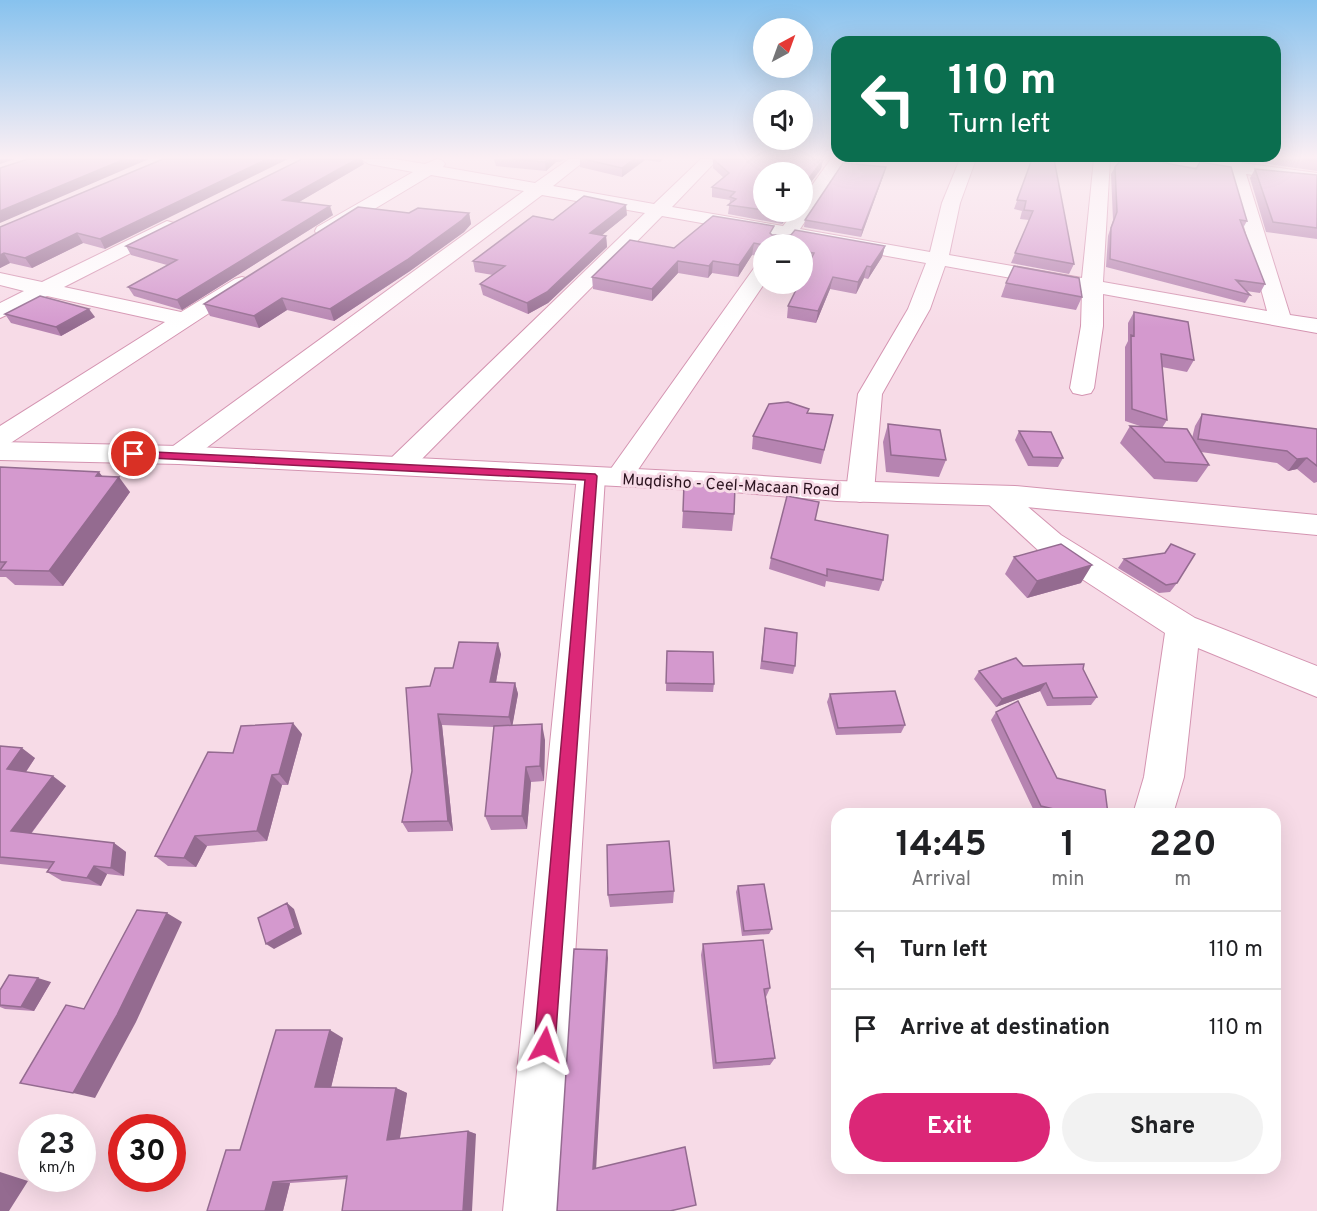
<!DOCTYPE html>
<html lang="en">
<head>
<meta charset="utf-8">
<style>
	:root { --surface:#fff; --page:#f2f2f2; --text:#202124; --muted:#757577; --line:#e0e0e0; --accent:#db2777 }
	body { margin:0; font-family:Overpass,sans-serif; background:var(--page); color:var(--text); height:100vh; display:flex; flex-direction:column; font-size:22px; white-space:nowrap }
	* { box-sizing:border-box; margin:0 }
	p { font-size:20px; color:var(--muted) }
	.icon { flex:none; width:33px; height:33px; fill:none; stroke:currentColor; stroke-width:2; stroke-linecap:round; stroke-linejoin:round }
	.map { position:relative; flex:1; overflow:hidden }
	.sheet { position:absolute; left:831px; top:808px; width:450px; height:366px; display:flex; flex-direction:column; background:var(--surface); border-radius:18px; box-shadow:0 6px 24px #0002 }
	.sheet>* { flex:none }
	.banner { position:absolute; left:831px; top:36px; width:450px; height:126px; border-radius:18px; box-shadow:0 6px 24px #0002; background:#0b6e4f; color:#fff; overflow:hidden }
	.needle { width:39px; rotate:41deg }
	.buttons { position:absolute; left:753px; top:18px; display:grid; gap:12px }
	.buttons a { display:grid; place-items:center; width:60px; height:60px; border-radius:50%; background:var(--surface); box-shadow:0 6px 24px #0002; font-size:30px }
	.speed { position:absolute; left:18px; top:1114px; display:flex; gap:12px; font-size:30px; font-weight:700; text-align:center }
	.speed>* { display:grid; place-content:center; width:78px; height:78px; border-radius:50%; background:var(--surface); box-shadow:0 6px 24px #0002; line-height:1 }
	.speed small { font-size:15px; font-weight:400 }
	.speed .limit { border:9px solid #d22; background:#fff; color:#111 }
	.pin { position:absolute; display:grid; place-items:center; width:51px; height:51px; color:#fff; margin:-26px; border:3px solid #fff; border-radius:50%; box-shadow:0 2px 6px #0007 }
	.me { position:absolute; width:66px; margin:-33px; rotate:5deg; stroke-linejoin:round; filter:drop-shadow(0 0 4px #0008) }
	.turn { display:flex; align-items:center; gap:21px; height:126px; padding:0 18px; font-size:27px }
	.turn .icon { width:78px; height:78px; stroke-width:2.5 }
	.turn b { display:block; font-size:42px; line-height:51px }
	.eta { display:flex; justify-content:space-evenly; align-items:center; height:102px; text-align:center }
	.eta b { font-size:36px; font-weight:700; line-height:42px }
	.cta { display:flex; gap:12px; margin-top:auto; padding:12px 18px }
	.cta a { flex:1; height:69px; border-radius:36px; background:var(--accent); color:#fff; font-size:24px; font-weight:700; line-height:69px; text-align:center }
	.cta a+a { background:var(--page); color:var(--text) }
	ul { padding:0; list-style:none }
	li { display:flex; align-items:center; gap:18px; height:78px; padding:0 18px; border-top:2px solid var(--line) }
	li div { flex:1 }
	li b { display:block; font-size:22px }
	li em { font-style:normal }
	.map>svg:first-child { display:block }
</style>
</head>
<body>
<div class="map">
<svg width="1317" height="1211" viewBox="0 0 1317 1211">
	<rect width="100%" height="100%" fill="#f7dbe7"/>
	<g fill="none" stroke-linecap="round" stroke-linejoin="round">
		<!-- minor casing -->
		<g stroke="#d494b1" stroke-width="2">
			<path id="minor" d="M361 159H394L425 164 437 159 443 161 445 164 443 167 535 183 569 159H587L553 186 654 204 701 159H718L672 207 783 226 794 212H802V199L831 159H847L800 229 930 252 942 203 960 159H976L960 203 949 255 1082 278 1094 159H1110L1103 282 1267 311 1229 171 1170 164 1162 159H1205L1226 161 1225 159H1241L1242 163 1317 173V183L1246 174 1290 315 1317 319V333L1103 294V326L1094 388 1091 393 1082 395 1073 393 1070 388 1081 326 1082 291 945 266 930 309 882 394 874 492 870 499 860 502 850 499 846 492 858 394 908 309 926 263 793 239 789 244H771L776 236 662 216 409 472 399 475 389 472 385 466 389 460 645 213 542 195 189 461 179 464 169 461 165 455 169 449 524 191 431 175 331 235H317L315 231 317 227 413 172 369 164Z
				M167 221 174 223 176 227 174 231 64 287 181 312 235 279 242 277 249 279 252 283 249 287 9 444 0 446V426L165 322 47 296 0 318V303L24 291 0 285V273L42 282Z
				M764 262V284L629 483 619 486 609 483 605 477 559 1211H503L577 476 581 470 591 467 601 470 605 477 757 264Z
				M997 486 1007 489 1061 535 1195 618 1317 666V697L1198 648 1184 777 1173 814H1133L1144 777 1165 633 1039 551 987 503 983 496 987 489Z"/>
		</g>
		<!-- tertiary casing -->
		<g stroke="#d494b1" stroke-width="2">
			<path id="tertiary" d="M0 442 179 446 734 474 837 481 1015 486 1317 515V535L1015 506 837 501 734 492 179 464 0 460Z"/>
		</g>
		<!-- minor -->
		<use href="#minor" fill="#fff" fill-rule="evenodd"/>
		<!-- tertiary -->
		<use href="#tertiary" fill="#fff" fill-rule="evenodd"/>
	</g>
	<!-- wall -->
	<path fill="#b684b1" d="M163 159 105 249 83 243 32 268 10 263 0 268V227Z
		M494 159H566L560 162H556L546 171 496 166Z
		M580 159H663L660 162 645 160 622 177 580 167Z
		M713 159H819L823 160 821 169 802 194V172H764V212H792L782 224 728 214 730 200 712 197V187L724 178 713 168Z
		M1032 159 1074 264 1069 274 1011 263 1029 220 1020 219 1022 211 1014 209Z
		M1260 159H1317V171L1261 163Z
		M1150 160 1247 221 1243 228 1265 284 1260 293 1246 291 1250 295 1245 303 1106 267 1108 236 1113 220 1111 174 1115 167Z
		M364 164 299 202 333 215 182 310 134 296 128 287 167 265 131 255 126 246Z
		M1255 169 1317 175V239L1266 232 1250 178Z
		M884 174 861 237 804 227 805 220Z
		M409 213H469L471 224 464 232 410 271 334 321 287 310 259 328 210 316 204 304Z
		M627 215 602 235 606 236 607 247 548 303 528 314 483 295 480 284 493 275 475 272 473 261 553 220Z
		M773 235 885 246 882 257 868 279 864 278 856 294 830 289 816 323 787 318 788 306 809 264 802 263V244H764V257L752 255 738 277 712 273 708 278 678 273 652 301 593 289 592 277 674 248Z
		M1006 283 1082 297 1076 310 1001 297Z
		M1134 312 1194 360 1187 372 1162 367 1167 420 1162 428 1192 438 1195 426 1202 414 1317 429V482L1314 483 1297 469 1288 471 1277 463 1201 452 1209 465 1197 482 1154 479 1120 443 1130 426 1143 427 1125 421V347L1128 341V323Z
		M5 314 95 317 61 336 11 323Z
		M808 413 833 415 821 464 752 449 753 436Z
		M888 424 946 460 939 477 886 472 883 442Z
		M1019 431 1063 458 1058 467 1028 466 1015 440Z
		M0 467 102 476 130 492 63 586 15 585 6 577H0Z
		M683 511 734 514 732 531 682 528Z
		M815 520 883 580 879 591 826 581 825 587 769 569 771 558Z
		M1171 544 1177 583 1170 592 1159 593 1118 568 1124 559 1164 553Z
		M1014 557 1081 583 1027 598 1005 574Z
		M765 628 795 666 793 674 760 669Z
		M667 651 714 684 713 692 666 691Z
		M501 654 496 682 515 683 518 694 512 726 545 740 544 781 531 782 527 829 491 830 485 816 494 727 442 725 453 831 408 832 402 822 453 668Z
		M1023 666 1083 669 1097 697 1091 705 1047 706 1040 691 996 707 974 679 979 671Z
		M830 694 905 725 901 733 836 735 827 702Z
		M996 712 1057 778 1108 814H1039L1035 813 991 720Z
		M302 734 288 785H282L267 841 207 846 196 867 168 866 155 856 233 753Z
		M0 746 35 758 26 772 66 786 31 834 114 843 126 852 124 876 107 874 101 886 62 881 47 872 49 869 0 864Z
		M738 886 772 929 769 934 742 936 736 892Z
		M674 891 673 903 610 907 608 895Z
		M703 944 770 988 766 997 775 1058 770 1065 713 1069 701 955Z
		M51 982 34 1011 5 1009 0 1007V990Z
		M343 1038 331 1087 396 1088 407 1093 400 1138 468 1131 476 1134 347 1179 290 1183 283 1211H207Z"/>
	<!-- shaded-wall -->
	<path fill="#946b90" d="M0 159H15L0 164Z
		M125 159H149L0 223V211Z
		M267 159H288L105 249 100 239Z
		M357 159H362L364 164 287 209 283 200Z
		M549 159H556V162L546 171 545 162Z
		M634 159H645V160L622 177V168Z
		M823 160 821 169 802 194V187Z
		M886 167 884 174 861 237 862 230Z
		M626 205 627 215 591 244 590 233Z
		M330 206 333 215 182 310 177 300Z
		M785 212H792L782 224 783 214Z
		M469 213 471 224 464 232 410 271 334 321 330 309Z
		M77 233 83 243 32 268 25 258Z
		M606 236 607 247 548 303 528 314 527 303Z
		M754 243 752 255 738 277 739 265Z
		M885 246 882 257 868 279 871 267Z
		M4 253 10 263 0 268V255Z
		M678 261V273L652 301V289Z
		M713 261 712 273 708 278 709 266Z
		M867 266 864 278 856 294 858 282Z
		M833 277 830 289 816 323 818 311Z
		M282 298 287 310 259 328 254 316Z
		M89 309 95 317 61 336 56 327Z
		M1307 458 1297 469 1288 471 1297 459Z
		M99 472 111 487 119 477 130 492 63 586 49 571 96 476Z
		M1092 565 1081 583 1027 598 1037 581Z
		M498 643 501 654 494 693 490 682Z
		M515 683 518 694 512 728 509 717Z
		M1046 683 1040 691 996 707 1002 699Z
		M438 714 442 725 453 831 448 821Z
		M293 723 302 734 288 785 279 774Z
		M542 724 545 740 544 781 540 766Z
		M22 748 35 758 21 779 7 769Z
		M526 767 531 782 527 829 522 816Z
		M272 775 282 785 267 841 257 831Z
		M53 776 66 786 26 840 11 831Z
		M195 836 207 846 196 867 184 858Z
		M114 843 126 852 124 876 111 868Z
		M94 866 107 874 101 886 87 878Z
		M287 903 294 909 302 934 274 949 266 944Z
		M167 913 182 922 136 1022 95 1098 73 1093Z
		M607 950 608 958 596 1171 593 1169Z
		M38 978 51 982 34 1011 21 1007Z
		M330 1030 343 1038 330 1092 315 1087Z
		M396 1088 407 1093 399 1143 387 1140Z
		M468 1131 476 1134 472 1211H463Z
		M0 1172 28 1181 9 1211H0Z
		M273 1182 290 1183 283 1211H265Z"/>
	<!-- building -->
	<path fill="#d499ce" stroke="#946b90" stroke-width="1.5" d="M28 159H125L0 211V168Z
		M163 159H267L100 239 77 233 25 258 4 253 0 255V227Z
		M302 159H357L283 200 330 206 177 300 128 287 177 260 126 246Z
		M512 159H549L545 162Z
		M583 159H634L622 168Z
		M713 159H814L823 160 802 187V172H764V210L728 205 736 199 730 197 735 192 712 187 729 173Z
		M1032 159H1054L1074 264 1015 253 1033 211 1024 210 1026 201 1017 200Z
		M1122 159H1150V160L1196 169 1200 162 1231 167 1247 221 1240 220 1265 284 1236 280 1250 295 1110 259 1111 228 1117 212 1115 167Z
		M1300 159H1317V161Z
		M843 163 886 167 862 230 805 220Z
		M1255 169 1317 175V228L1273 222Z
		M584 196 626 205 590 233 606 236 547 292 527 303 480 284 505 266 473 261 533 216 553 220Z
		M358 207 409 213 418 208 469 213 462 220 407 260 330 309 282 298 254 316 204 304Z
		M770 212H785L783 214Z
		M713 216 774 226 770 233 772 235H791L795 230 885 246 871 267 867 266 858 282 833 277 818 311 788 306 799 284H802V277L814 253 802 251V244L764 245 754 243 739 265 713 261 709 266 678 261 652 289 592 277 630 240 674 248Z
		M1014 266 1079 278 1082 297 1006 283Z
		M40 296 89 309 56 327 5 314Z
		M1134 312 1188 322 1194 360 1161 354 1167 420 1132 409 1131 335 1134 336Z
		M788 402 809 409 807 413 833 415 824 450 753 436 769 404Z
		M1202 414 1317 429V466L1307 458 1297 459 1287 451 1198 439Z
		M888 424 940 430 946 460 891 455Z
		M1130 426 1187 429 1209 465 1165 462Z
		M1019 431 1051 432 1063 458 1033 457Z
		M0 467 99 472 96 476 119 477 49 571 0 570 6 562H0Z
		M684 484 735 486 734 514 683 511Z
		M787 496 819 502 815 520 888 535 883 580 827 569V576L771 558Z
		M1061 544 1092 565 1037 581 1014 557Z
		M1171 544 1195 554 1177 583 1166 585 1124 559 1165 553Z
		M765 628 797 633 795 666 762 661Z
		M459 642 498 643 490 682 515 683 509 717 438 714 448 821 402 822 412 771 406 688 430 686 435 668H453Z
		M667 651 713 652 714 684 666 683Z
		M1016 658 1023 666 1084 664 1083 669 1097 697 1053 698 1046 683 1002 699 979 671Z
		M895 691 905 725 838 728 830 694Z
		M1018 701 1057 778 1105 790 1108 814H1075L1041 806 996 712Z
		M293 723 279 774 272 775 257 831 195 836 184 858 155 856 208 752 233 753 241 726Z
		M542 724 540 766 526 767 522 816H485L494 726Z
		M0 746 22 748 7 769 53 776 11 831 114 843 111 868 94 866 87 878 47 872 54 862 0 857Z
		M669 841 674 891 608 895 607 845Z
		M764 884 772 929 744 931 738 886Z
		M287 903 295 928 266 944 258 918Z
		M137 910 167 913 117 1015 73 1093 20 1083 66 1005 84 1009Z
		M763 940 770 988 764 989 775 1058 716 1063 703 944Z
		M574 949 607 950 593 1169 685 1147 696 1205 670 1211H557Z
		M9 975 38 978 21 1007 0 1005V990Z
		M276 1030H330L315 1087 396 1088 387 1140 468 1131 463 1211H342L347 1176 273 1182 265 1211H207L226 1150H240Z"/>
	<!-- sky -->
	<linearGradient id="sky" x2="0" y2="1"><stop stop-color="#87c2ee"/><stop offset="0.48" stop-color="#fbeff4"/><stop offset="1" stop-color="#fbeff4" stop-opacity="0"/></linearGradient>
	<rect width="1317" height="328" fill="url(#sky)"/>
	<!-- route -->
	<path fill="#db2777" stroke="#8e194d" stroke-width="1.5" d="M134 451 595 474 597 476 555 1045 552 1052 545 1055 538 1052 534 1045 585 480 130 457V452Z"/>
	<g text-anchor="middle" stroke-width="6" stroke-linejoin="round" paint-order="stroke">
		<!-- street labels -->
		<g font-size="16" fill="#2c1420" stroke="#f7dbe7">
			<text transform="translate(731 484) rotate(3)" y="6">Muqdisho - Ceel-Macaan Road</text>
		</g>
	</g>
</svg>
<div class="buttons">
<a><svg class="needle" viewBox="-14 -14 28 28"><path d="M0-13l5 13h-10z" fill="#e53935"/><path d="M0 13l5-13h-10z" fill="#757577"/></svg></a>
<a><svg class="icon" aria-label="sound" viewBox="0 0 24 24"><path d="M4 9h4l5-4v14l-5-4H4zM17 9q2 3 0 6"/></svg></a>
<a>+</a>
<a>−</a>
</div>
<div class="speed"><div>23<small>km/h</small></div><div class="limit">30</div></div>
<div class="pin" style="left:134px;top:454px;background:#d93025"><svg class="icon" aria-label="arrive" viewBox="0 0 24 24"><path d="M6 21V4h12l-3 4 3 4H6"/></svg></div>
<svg class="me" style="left:545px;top:1045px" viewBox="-20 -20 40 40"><path d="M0-17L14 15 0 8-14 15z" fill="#db2777" stroke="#fff" stroke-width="4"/></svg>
<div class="banner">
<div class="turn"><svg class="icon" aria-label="left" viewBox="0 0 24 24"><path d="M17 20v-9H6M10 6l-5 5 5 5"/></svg><div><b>110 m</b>Turn left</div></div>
</div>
<section class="sheet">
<div class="eta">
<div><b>14:45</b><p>Arrival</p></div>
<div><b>1</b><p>min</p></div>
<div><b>220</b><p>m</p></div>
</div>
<ul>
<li><svg class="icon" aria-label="left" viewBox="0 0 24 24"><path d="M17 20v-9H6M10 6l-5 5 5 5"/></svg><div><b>Turn left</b></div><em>110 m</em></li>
<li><svg class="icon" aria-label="arrive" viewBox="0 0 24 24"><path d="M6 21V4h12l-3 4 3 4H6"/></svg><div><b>Arrive at destination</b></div><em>110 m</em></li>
</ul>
<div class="cta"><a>Exit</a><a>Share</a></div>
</section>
</div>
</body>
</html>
